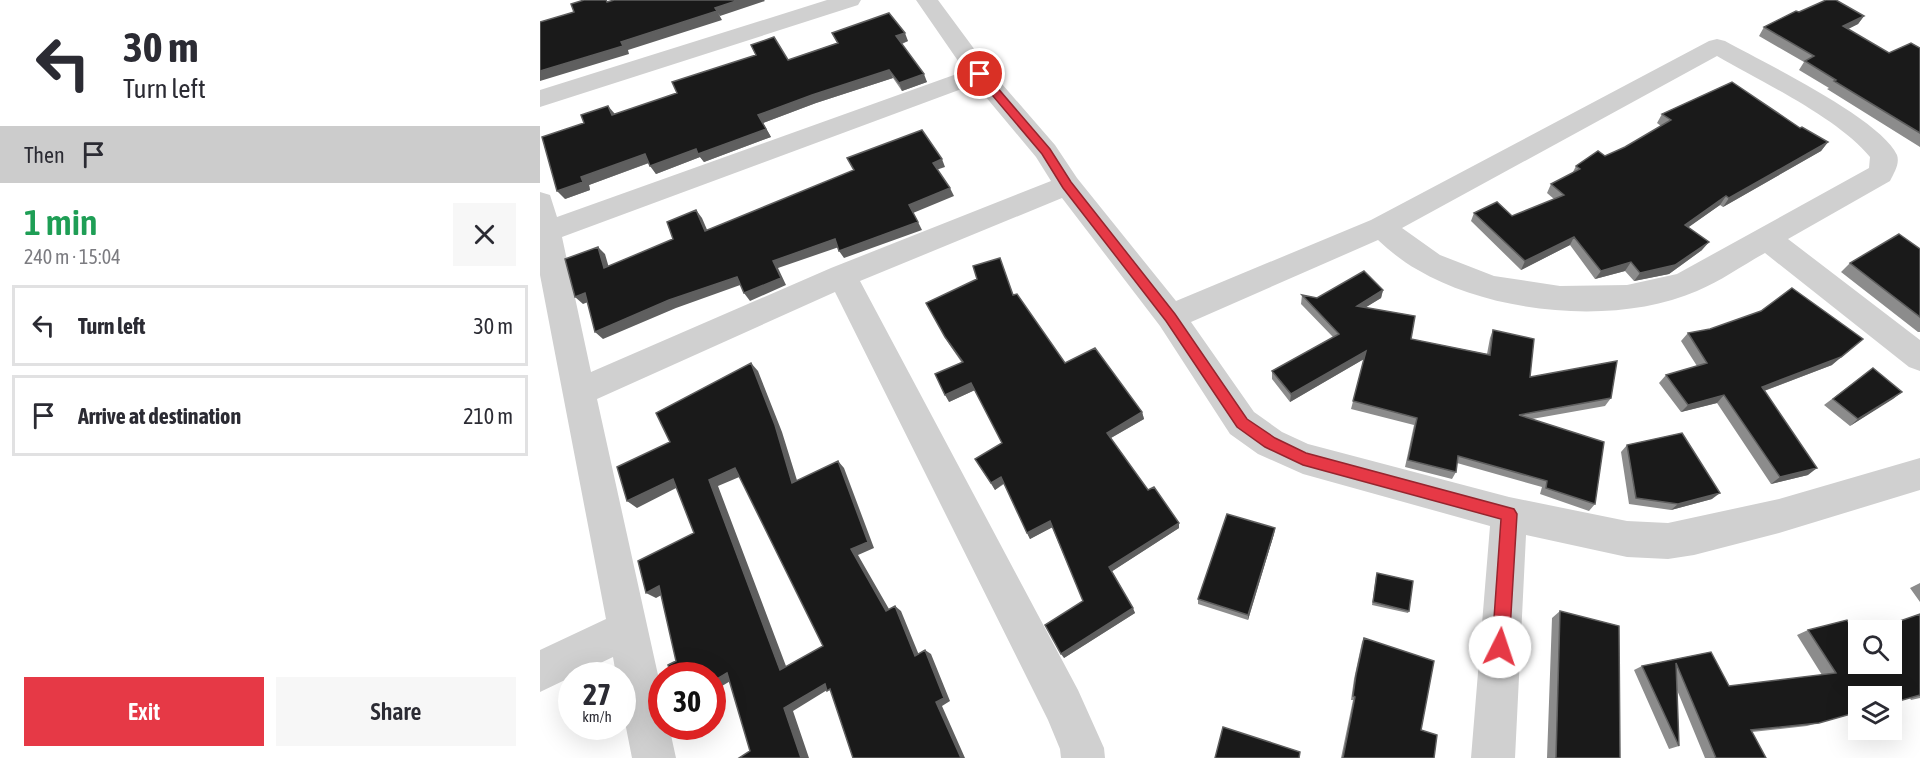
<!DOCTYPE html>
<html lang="en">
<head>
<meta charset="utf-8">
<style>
	:root { --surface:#fff; --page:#f7f7f7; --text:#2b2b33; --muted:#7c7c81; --line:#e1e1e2; --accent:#e63946 }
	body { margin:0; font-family:"Asap Condensed",sans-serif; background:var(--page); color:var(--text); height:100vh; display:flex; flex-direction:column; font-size:22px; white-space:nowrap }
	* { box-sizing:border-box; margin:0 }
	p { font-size:20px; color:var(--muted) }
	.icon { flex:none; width:33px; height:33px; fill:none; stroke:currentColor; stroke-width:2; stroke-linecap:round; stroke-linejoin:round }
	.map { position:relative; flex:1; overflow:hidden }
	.panel { display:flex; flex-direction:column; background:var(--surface); width:540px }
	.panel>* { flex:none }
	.top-card { background:#fff; color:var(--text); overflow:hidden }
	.controls { position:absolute; left:1308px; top:620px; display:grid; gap:12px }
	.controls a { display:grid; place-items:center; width:54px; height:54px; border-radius:0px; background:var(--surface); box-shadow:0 6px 24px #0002; font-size:30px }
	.speed { position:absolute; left:18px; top:662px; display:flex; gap:12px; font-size:30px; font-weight:700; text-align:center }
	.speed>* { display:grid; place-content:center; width:78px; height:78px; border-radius:50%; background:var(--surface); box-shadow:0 6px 24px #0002; line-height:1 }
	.speed small { font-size:15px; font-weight:400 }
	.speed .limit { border:9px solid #d22; background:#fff; color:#111 }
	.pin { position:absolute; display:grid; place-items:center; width:51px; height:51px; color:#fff; margin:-26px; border:3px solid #fff; border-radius:50%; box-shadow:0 2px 6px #0007 }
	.me { position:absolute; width:66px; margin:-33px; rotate:4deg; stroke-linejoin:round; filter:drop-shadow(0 0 4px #0008) }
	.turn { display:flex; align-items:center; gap:21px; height:126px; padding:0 24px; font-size:27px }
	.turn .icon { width:78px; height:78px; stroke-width:2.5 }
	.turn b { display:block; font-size:42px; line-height:51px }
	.then { display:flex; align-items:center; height:57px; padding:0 24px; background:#0003; gap:12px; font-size:22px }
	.round { display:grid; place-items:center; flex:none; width:63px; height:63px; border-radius:0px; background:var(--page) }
	.overview { display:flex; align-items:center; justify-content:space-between; height:102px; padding:0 24px }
	h1 { font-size:36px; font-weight:600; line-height:45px; color:#1e9e55 }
	.action { display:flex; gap:12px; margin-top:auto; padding:12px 24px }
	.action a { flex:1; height:69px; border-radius:0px; background:var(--accent); color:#fff; font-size:24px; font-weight:600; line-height:69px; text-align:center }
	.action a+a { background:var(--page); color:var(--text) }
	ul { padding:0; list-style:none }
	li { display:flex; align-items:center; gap:18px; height:81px; margin:0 12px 9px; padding:0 12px; border:3px solid var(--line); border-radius:0px }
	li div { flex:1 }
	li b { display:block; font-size:22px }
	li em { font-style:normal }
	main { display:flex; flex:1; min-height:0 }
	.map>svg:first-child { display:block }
</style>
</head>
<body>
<main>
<section class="panel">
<div class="top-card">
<div class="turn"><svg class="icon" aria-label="left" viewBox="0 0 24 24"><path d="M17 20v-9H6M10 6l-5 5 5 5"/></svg><div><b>30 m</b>Turn left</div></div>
<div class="then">Then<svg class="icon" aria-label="arrive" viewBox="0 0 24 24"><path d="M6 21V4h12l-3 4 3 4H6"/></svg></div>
</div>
<div class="overview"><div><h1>1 min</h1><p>240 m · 15:04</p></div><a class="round"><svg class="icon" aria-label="close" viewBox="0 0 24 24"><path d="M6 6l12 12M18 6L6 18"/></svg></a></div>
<ul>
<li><svg class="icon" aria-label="left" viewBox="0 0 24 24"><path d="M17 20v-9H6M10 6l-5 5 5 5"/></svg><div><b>Turn left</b></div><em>30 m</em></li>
<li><svg class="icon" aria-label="arrive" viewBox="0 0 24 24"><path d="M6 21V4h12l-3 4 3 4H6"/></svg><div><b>Arrive at destination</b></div><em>210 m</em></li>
</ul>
<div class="action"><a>Exit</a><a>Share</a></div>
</section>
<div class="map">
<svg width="1380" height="758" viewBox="0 0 1380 758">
	<rect width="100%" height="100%" fill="#fff"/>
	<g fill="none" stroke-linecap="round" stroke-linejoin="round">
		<!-- minor -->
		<path fill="#d0d0d0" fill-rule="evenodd" d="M287 0H321L318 5 0 107V90Z
			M376 0H398L449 69 515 145 537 178 636 301 831 220 1169 41 1177 39 1185 41C1223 62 1341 119 1357 155 1360 164 1354 173 1350 181L1248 239 1380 340V371L1369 367 1225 253C1203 265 1181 281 1157 291 1077 326 953 314 878 270 863 262 850 251 838 240L651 322 714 412 742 432 768 444 969 497 1087 521 1128 523 1239 499 1380 458V490L1239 533 1154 555 1128 559 1087 557 986 535 975 758H931L950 526 763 474 718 454 690 434 620 326 522 198 320 281 538 690 564 748 565 758H521L520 749 508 720 295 292 57 399 122 693V726H129L136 758H92L82 707V675H76L73 657 0 692V650L66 619 0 275V192L10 195 17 217 425 71ZM1177 56C1222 82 1298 118 1330 157L1329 168 1137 274 1087 285 1020 286 954 276 900 255 862 228ZM435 84 496 157 511 181 291 268 51 372 22 237Z"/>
	</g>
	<!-- wall -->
	<path fill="#8c8c8c" d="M1259 12 1324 16 1318 24 1308 29 1349 53 1380 48V147L1287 89 1289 88 1259 70 1264 62 1219 36 1224 27Z
		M292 33 368 41 362 44 387 82 362 91 353 78 276 103 223 123 231 137 164 162 160 157 116 174 109 163 49 185 50 190 25 199 75 114 248 60 297 43Z
		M1122 114 1260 128 1288 142 1281 151 1183 207 1180 205 1148 227 1162 250 1129 274 1094 281 1085 271 1055 279 1030 245 981 270 931 221 934 213 972 216 1014 199 1007 193 1011 184 1032 174 1036 166 1065 156 1085 147 1121 126 1117 123Z
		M1380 249V332H1378L1301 272 1310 263Z
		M843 290 841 298 826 307 871 339 947 354 950 338 953 330 990 377 1071 398 1065 406 992 419 1055 504 1049 511 1000 494 1002 487 917 463 916 472 912 479 865 467 874 425 811 409 824 359 750 402 732 379V371L793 337 761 304 762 295 777 298Z
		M473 295 525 363 602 412 604 419 571 438 608 490 639 523V528L572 571 595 613 524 658 543 601 512 527 490 539 464 484 455 490 435 459 462 443 435 390 409 402 422 363 409 344 386 303Z
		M1148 333 1292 365 1224 391 1268 475 1231 484 1177 403 1141 412 1119 383 1126 375 1157 366 1141 341Z
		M1333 368 1362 392 1310 426 1284 405Z
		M1087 445 1172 499 1131 510 1089 504 1081 452Z
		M735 528 734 534 708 620 658 604V599Z
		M837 573 869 611 868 613 832 605 836 576Z
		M1380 583V602L1370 588Z
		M1020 611 1080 758H1007L1012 618Z
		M1380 614V698L1371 700 1370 698 1267 726 1212 732 1226 758H1165L1137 690 1139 746 1129 749 1094 670 1102 666 1171 652 1189 686 1282 675 1257 635 1268 630 1318 636Z
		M824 638 881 730 894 758H801L813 700H811L814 679 822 642Z"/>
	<!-- shaded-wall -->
	<path fill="#5f5f5f" d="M199 0H224L225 1 180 16 175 8Z
		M177 11 182 20 88 50 89 54 0 81V71L81 42Z
		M1324 16 1318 24 1296 35 1303 26Z
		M365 33 368 41 360 44 356 36Z
		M349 70 353 78 276 103 223 123 231 137 164 162 160 157 116 174 110 166 218 115 272 95Z
		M384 74 387 82 362 91 359 83Z
		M68 106 75 114 72 115Z
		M1288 142 1281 151 1183 207 1189 198Z
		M105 154 111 162 49 185 50 190 25 199 17 191 41 177Z
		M402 159 405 167 396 170 393 163Z
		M410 188 414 196 373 213 369 205Z
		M1186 196 1180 205 1139 234 1145 225Z
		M156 210 162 218 171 239 165 231Z
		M378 222 382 230 304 258 299 251Z
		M1034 237 1030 245 981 270 985 261Z
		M295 239 299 247 238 268 246 285 210 301 204 293 233 261Z
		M1169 242 1162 250 1129 274 1094 281 1100 273Z
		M58 247 65 254 71 275 64 268Z
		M1091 262 1085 271 1055 279 1061 271Z
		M197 277 203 284 136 308 63 339 55 332 129 300Z
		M843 290 841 298 815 314 817 306Z
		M45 293 53 300 43 304 35 297Z
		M1323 339 1292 365 1213 395 1222 387Z
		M826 351 824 359 750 402 751 394Z
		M211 363 218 371 242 432 260 490 252 483Z
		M431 383 435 390 409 402 405 395Z
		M1362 392 1353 399 1310 426 1318 419Z
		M1184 395 1177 403 1141 412 1148 405Z
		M602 412 604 419 569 439 567 433Z
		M298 461 304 468 334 548 318 555 353 616 346 611 311 549Z
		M195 468 204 475 178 486 249 674 240 670 169 480Z
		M1277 468 1268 475 1231 484 1240 477Z
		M461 477 464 483 455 490 451 483Z
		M133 479 142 485 97 508 87 501Z
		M1180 493 1172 499 1131 510 1138 504Z
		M510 521 513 527 490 539 487 533Z
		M639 523V528L571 572 569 567Z
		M735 528 734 534 708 620V615Z
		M119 586 129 591 116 598 106 593Z
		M355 606 361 611 381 660 375 656Z
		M593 608 595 613 524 658 521 654Z
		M385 650 391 654 410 701 402 706 425 758H421L396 702Z
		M187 673 197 677 172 692V682Z
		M285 684 292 687 253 711 269 758H261L244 708Z"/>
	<!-- building -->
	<path fill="#1a1a1a" stroke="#5f5f5f" stroke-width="1.5" fill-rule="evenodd" d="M44 0H66L67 2 74 0H199L175 8 177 11 81 42 83 46 0 71V22L34 12 31 4Z
		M1286 0H1296L1324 16 1303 26 1349 53 1371 43 1380 48V133L1294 81 1296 80 1265 61 1274 56 1224 27 1256 11 1259 12Z
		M349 13 365 33 356 36 384 74 359 83 349 70 272 95 218 115 226 129 158 154 156 149 110 166 105 154 41 177 43 182 17 191 2 137 44 123 41 115 68 106 72 115 137 93 132 82 216 55 211 45 234 37 248 60 298 43 292 33Z
		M1192 82 1260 128 1262 127 1288 142 1189 198 1186 196 1145 225 1169 242 1135 265 1100 273 1091 262 1061 271 1034 237 985 261 934 213 957 202 972 216 1024 195 1011 184 1040 169 1036 166 1058 151 1065 156 1085 147 1131 120 1122 114Z
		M382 130 402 159 393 163 410 188 369 205 378 222 299 251 295 239 233 261 241 278 204 293 197 277 129 300 55 332 45 293 35 297 25 259 58 247 64 268 133 239 127 222 156 210 165 231 314 170 307 158Z
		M1359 234 1380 249V317L1310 263Z
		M460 258 473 295 477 294 525 363 555 348 602 412 567 433 608 490 614 487 639 523 569 567 593 608 521 654 505 625 543 601 510 521 487 533 461 477 451 483 435 459 462 443 431 383 405 395 395 374 423 362 405 337 386 303 437 279 433 266Z
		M824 271 843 290 817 306 875 316 871 339 950 355 953 330 994 339 990 377 1077 361 1071 398 979 415 1064 442 1055 504 1006 488 1007 481 918 456 916 472 868 460 877 418 813 401 826 351 751 394 732 371 799 334 762 295 777 298Z
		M1252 288 1323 339 1301 357 1222 387 1277 468 1240 477 1184 395 1148 405 1126 375 1167 363 1148 333 1170 329 1221 311Z
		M211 363 235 425 252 483 298 461 328 542 311 549 346 611 355 606 375 656 385 650 404 698 396 702 421 758H313L290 689 287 691 285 684 244 708 261 758H199L210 751 187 673 172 682V675H131L128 665 136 661 119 586 106 593 98 561 154 533 133 479 87 501 77 467 130 442 116 413ZM195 468 283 646 240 670 169 480Z
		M1333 368 1362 392 1318 419 1293 399Z
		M1142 433 1180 493 1138 504 1096 498 1087 445Z
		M687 514 735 528 708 615 658 599Z
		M837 573 873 581 869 611 833 602Z
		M1020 611 1079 626 1080 758H1016Z
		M1380 614V695L1352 703V696H1318V712L1279 723 1211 730 1226 758H1176L1136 663 1139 746 1102 666 1171 652 1189 686 1296 673 1268 630 1307 620 1318 636V663H1352V630H1334Z
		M824 638 894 661 881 730 897 735 894 758H803L815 697 813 696 816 675Z
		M683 727 760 752 759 758H675Z"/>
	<!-- route -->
	<path fill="#e63946" stroke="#96252e" stroke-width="1.5" d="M440 70 443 71 510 149 531 182 635 314 707 419 735 438 766 453 974 509 977 514 969 647 966 653 960 655 954 653 952 647 961 519 763 465 725 447 697 427 626 321 523 188 502 154 436 76V71Z"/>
</svg>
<div class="controls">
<a><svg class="icon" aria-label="search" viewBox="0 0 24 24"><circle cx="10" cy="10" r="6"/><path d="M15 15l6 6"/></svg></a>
<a><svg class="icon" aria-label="layers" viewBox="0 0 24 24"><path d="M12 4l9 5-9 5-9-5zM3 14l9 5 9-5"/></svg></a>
</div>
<div class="speed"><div>27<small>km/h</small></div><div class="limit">30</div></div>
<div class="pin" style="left:440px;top:74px;background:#d93025"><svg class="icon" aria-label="arrive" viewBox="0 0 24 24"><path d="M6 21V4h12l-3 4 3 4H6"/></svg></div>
<svg class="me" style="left:960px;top:647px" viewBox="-20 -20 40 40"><circle r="19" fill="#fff"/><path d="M0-13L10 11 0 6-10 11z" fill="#e63946"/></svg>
</div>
</main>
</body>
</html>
